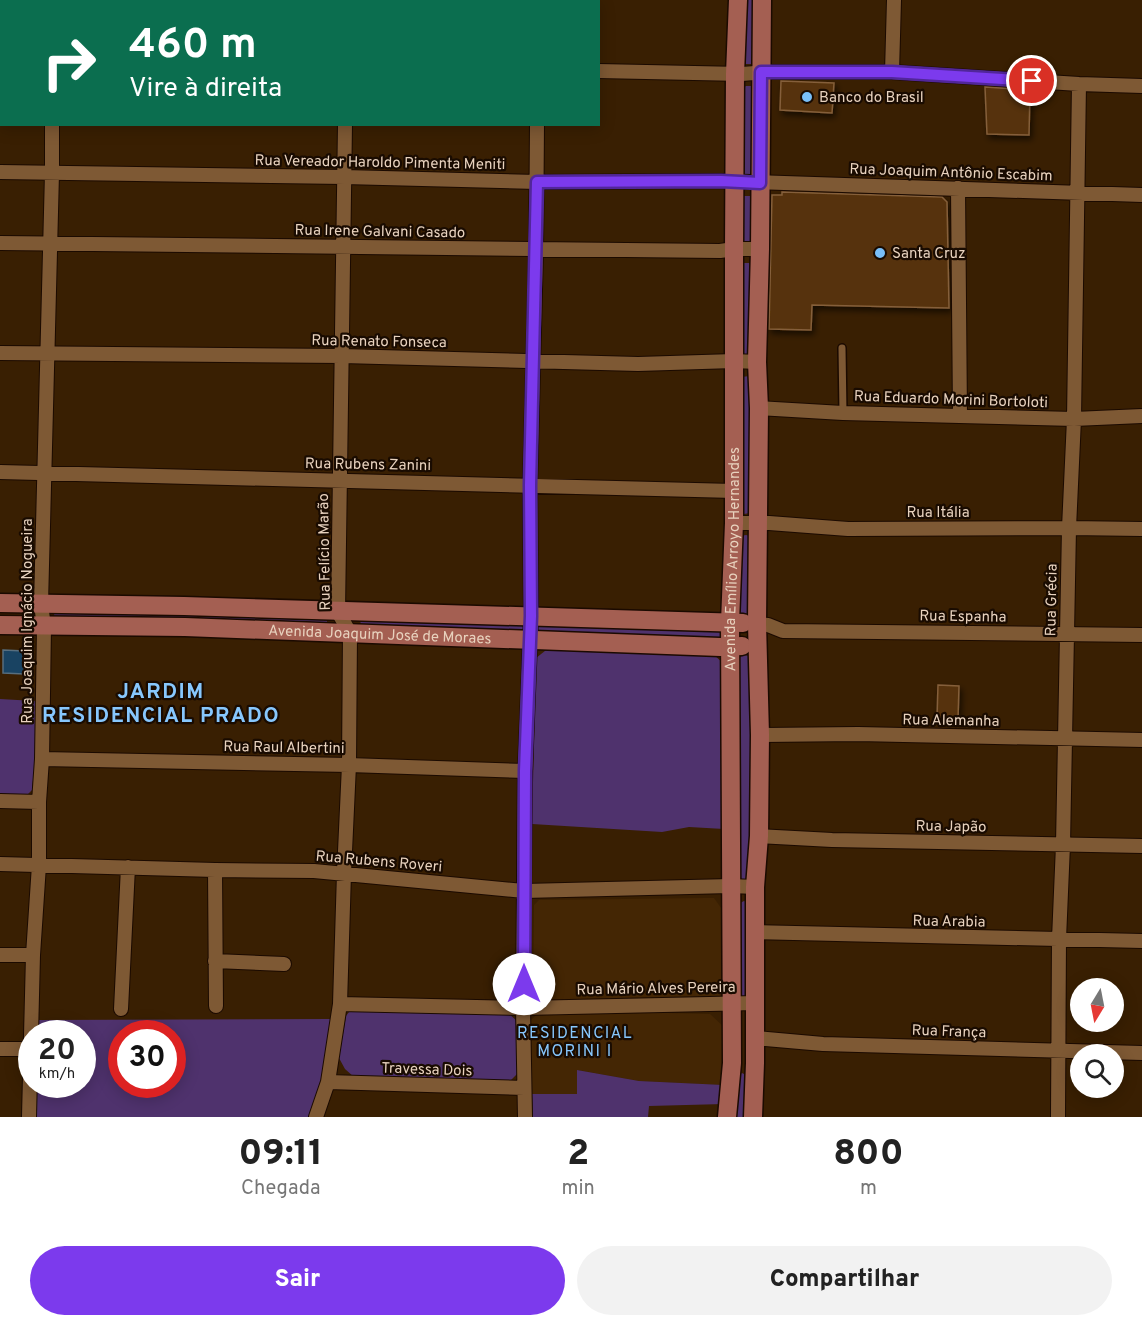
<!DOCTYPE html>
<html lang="pt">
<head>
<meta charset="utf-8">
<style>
	:root { --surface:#fff; --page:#f2f2f2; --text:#222; --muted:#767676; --accent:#7c3aed }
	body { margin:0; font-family:Overpass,sans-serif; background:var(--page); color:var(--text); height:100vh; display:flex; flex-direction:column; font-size:22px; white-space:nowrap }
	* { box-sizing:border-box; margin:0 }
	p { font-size:20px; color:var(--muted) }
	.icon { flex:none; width:33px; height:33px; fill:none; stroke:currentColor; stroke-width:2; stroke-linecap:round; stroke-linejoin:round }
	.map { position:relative; height:1117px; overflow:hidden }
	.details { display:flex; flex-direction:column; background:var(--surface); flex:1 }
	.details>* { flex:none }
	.top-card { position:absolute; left:0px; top:0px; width:600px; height:126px; box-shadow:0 3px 15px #0003; background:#0b6e4f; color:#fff; overflow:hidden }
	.needle { width:39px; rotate:190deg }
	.fabs { position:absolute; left:1070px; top:978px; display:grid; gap:12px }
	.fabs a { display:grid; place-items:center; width:54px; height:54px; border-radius:50%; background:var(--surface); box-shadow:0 3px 15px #0003; font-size:30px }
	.speed { position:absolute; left:18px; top:1020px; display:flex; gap:12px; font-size:30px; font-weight:700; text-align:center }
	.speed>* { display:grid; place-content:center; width:78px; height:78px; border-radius:50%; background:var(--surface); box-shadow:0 3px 15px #0003; line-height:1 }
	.speed small { font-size:15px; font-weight:400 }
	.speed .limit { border:9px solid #d22; background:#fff; color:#111 }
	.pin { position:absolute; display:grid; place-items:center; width:51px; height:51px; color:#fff; margin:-26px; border:3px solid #fff; border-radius:50%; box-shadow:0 2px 6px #0007 }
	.me { position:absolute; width:66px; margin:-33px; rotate:0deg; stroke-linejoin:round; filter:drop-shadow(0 0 4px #0008) }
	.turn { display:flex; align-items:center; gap:21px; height:126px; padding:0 30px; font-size:27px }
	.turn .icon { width:78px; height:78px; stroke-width:2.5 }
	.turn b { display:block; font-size:42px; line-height:51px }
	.eta { display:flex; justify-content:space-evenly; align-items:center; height:102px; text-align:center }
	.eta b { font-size:36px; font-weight:800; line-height:42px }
	.primary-button { display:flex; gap:12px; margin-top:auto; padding:12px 30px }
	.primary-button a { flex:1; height:69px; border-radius:36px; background:var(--accent); color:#fff; font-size:24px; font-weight:800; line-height:69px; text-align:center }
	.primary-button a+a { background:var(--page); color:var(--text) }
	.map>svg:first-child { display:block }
</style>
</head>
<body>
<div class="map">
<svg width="1142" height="1117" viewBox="0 0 1142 1117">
	<defs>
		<filter id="shadow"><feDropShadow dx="2.5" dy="4" stdDeviation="3" flood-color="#0009"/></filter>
	</defs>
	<rect width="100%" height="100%" fill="#391f02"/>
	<!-- built -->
	<path fill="#442604" d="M703 898H714L724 912 725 989 715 1002 542 1000 533 993 534 905 539 900Z
		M540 1011H586L710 1014 725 1028 724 1085 639 1081 578 1070 577 1094H532L530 1021Z"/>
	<!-- green -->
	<path fill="#4f326d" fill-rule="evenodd" d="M741 0H755L753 64H744Z
		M746 86H753V170L750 174 743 175 739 90Z
		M744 196H750L754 202 753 242 743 246 740 201Z
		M741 263H749L753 269 751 355H743L739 349Z
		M749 376 754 383 750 513 744 514 740 509 742 377Z
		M746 535 750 536 753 614 747 616 741 615 739 612 741 536Z
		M55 612 327 618V624L53 618Z
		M362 619 525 622V632L362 627 360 621Z
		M540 624 720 627 723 635 719 638 538 632V626Z
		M550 647 712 653 725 665 724 829 689 827 662 832 532 824 536 658Z
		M743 655 750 656 754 835 747 880 741 881 738 879 737 660Z
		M0 699 35 701V759L32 790 26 796 0 795Z
		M744 901 747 902V997H741L739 995 738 904Z
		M352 1008 507 1012 517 1021 518 1073 509 1082 354 1077 345 1069 339 1058 346 1016Z
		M332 1019 322 1081 309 1117H36L37 1085 82 1084V1034L38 1033 39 1020ZM122 1034H172V1084H122Z
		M577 1070 639 1081 724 1085V1104L649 1106 648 1117H533L532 1094H577Z
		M742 1073 748 1076 749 1117H736L739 1075Z"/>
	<!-- water -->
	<path fill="#194362" stroke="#576e7e" stroke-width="1.5" d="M3 650 24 651V674L3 673Z"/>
	<!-- building -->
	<path fill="#56330b" stroke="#855f3a" stroke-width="1.5" filter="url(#shadow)" d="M781 81 834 83 832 113 780 110Z
		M985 87 1030 90 1029 135 987 134Z
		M782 192 942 197 947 202 949 308 812 305 811 330 769 329 772 195H782Z
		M938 685 959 686 958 719 937 718Z"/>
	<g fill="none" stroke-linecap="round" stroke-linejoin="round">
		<!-- lane casing -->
		<g stroke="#1b0a00" stroke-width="10">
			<path id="lane" d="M842 348 843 413"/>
		</g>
		<!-- street casing -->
		<g stroke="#1b0a00" stroke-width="16">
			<path id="street" d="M347 0V2
				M53 2V0
				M539 2V0
				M0 56H2
				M598 71 742 74 768 72H892L1079 84 1142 86
				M892 72 894 0
				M0 172 344 177 537 182 721 181 1142 195
				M958 188 960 416
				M0 243 720 251 734 249H760
				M0 353 342 356 638 364 734 361 757 362
				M759 408 843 413 1074 419 1142 416
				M0 472 734 491
				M734 523H769L848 529 1069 528 1142 529
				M757 624 768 625 783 631 1142 635
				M760 735 858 734 1142 740
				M42 759 349 765 525 771
				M0 801 39 802
				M759 836 832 840 1142 846
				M0 864 215 870 314 871 524 891 731 886 755 887
				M215 870 216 1006
				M754 932 1142 941
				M0 955H33
				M215 961 284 964
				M340 1004 523 1008 756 1003
				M121 1009 128 867
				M755 1038 823 1044 1142 1053
				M0 1049H31
				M328 1082 524 1088
				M29 1117 33 955 39 865V802L42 759 44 627 41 604 52 173V124
				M316 1117 328 1082 340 1004 344 873 349 765 350 633 338 612 345 124
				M525 1117 523 1008 525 771 531 616 530 485 536 250 537 124
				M1058 1117 1059 939 1063 845 1069 528 1074 419 1079 84"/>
		</g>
		<!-- secondary casing -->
		<g stroke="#1b0a00" stroke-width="21">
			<g id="secondary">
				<path d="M0 603 184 606 743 623"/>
				<path id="s1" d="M0 625 185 627 720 647 742 646"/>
				<path id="s2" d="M727 1117 732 1063 730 622 734 523V249L735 74 738 0"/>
				<path d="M753 1117 755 1063V887L759 836 760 735 757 624 759 408 757 362 760 249 762 0"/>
			</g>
		</g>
		<!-- lane -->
		<use href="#lane" stroke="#7e5934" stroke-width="7"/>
		<!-- street -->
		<use href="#street" stroke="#7e5934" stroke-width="14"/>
		<!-- secondary -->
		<use href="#secondary" stroke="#a45f52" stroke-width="18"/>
	</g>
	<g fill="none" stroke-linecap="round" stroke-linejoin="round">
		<!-- route casing -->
		<g stroke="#51269a" stroke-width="15">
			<path id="route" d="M524 984 525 771 531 616 530 485 537 182 721 181 760 183 761 72H892L1032 81"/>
		</g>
		<!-- route -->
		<use href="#route" stroke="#7c3aed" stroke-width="10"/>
	</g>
	<!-- markers -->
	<g fill="#79bff8" stroke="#190b01" stroke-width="2">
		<circle cx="807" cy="97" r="6"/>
		<circle cx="880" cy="253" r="6"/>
	</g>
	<g text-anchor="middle" stroke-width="4.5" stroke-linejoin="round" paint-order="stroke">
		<!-- poi labels -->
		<g font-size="15" fill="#e8d2be" stroke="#190b01" text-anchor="start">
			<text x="819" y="102">Banco do Brasil</text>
			<text x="892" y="258">Santa Cruz</text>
		</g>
		<!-- street labels -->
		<g font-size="15" fill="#e8d2be" stroke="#190b01">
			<text transform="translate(380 162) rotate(1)" y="5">Rua Vereador Haroldo Pimenta Meniti</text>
			<text transform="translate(951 172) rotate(2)" y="5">Rua Joaquim Antônio Escabim</text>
			<text transform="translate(380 231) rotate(1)" y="5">Rua Irene Galvani Casado</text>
			<text transform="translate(379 341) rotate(1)" y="5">Rua Renato Fonseca</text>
			<text transform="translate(951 399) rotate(2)" y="5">Rua Eduardo Morini Bortoloti</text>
			<text transform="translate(368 464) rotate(1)" y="5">Rua Rubens Zanini</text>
			<text x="938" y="517">Rua Itália</text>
			<text transform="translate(324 552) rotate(-91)" y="5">Rua Felício Marão</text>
			<text dy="5" stroke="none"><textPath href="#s2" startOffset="558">Avenida Emílio Arroyo Hernandes</textPath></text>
			<text transform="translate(1051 600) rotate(-89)" y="5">Rua Grécia</text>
			<text transform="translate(963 616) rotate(1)" y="5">Rua Espanha</text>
			<text transform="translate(27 621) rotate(-90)" y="5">Rua Joaquim Ignácio Nogueira</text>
			<text dy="5" stroke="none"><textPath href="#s1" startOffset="380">Avenida Joaquim José de Moraes</textPath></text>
			<text transform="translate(951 720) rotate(1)" y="5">Rua Alemanha</text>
			<text transform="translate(284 747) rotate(1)" y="5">Rua Raul Albertini</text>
			<text transform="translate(951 826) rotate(1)" y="5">Rua Japão</text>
			<text transform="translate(379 861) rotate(5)" y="5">Rua Rubens Roveri</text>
			<text transform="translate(949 921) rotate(1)" y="5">Rua Arabia</text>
			<text transform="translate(656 988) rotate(-1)" y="5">Rua Mário Alves Pereira</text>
			<text transform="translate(949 1031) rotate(2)" y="5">Rua França</text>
			<text transform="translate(427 1069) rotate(2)" y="5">Travessa Dois</text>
		</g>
		<!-- neighbourhood labels -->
		<g font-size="16" letter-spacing="1.5" fill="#87c7fd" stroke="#190b01">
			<text x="575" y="1038">RESIDENCIAL<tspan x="575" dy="18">MORINI I</tspan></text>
		</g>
		<!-- district labels -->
		<g font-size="21" font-weight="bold" letter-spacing="1.5" fill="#87c7fd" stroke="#190b01">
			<text x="161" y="698">JARDIM<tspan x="161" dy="24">RESIDENCIAL PRADO</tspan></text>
		</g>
	</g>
</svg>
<div class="fabs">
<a><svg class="needle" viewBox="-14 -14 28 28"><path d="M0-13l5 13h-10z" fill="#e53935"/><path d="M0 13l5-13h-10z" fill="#767676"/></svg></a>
<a><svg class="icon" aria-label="search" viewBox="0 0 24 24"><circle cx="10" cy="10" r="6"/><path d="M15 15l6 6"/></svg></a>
</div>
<div class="speed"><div>20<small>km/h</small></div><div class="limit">30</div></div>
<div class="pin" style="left:1032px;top:81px;background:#d93025"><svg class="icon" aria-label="arrive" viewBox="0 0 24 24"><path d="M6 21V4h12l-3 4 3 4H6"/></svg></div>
<svg class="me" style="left:524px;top:984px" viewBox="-20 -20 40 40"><circle r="19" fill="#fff"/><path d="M0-13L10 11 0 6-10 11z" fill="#7c3aed"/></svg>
<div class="top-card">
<div class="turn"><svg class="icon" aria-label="right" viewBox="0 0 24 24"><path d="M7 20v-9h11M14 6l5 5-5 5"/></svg><div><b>460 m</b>Vire à direita</div></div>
</div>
</div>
<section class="details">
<div class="eta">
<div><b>09:11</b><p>Chegada</p></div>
<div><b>2</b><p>min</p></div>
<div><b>800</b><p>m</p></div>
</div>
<div class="primary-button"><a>Sair</a><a>Compartilhar</a></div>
</section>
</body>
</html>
